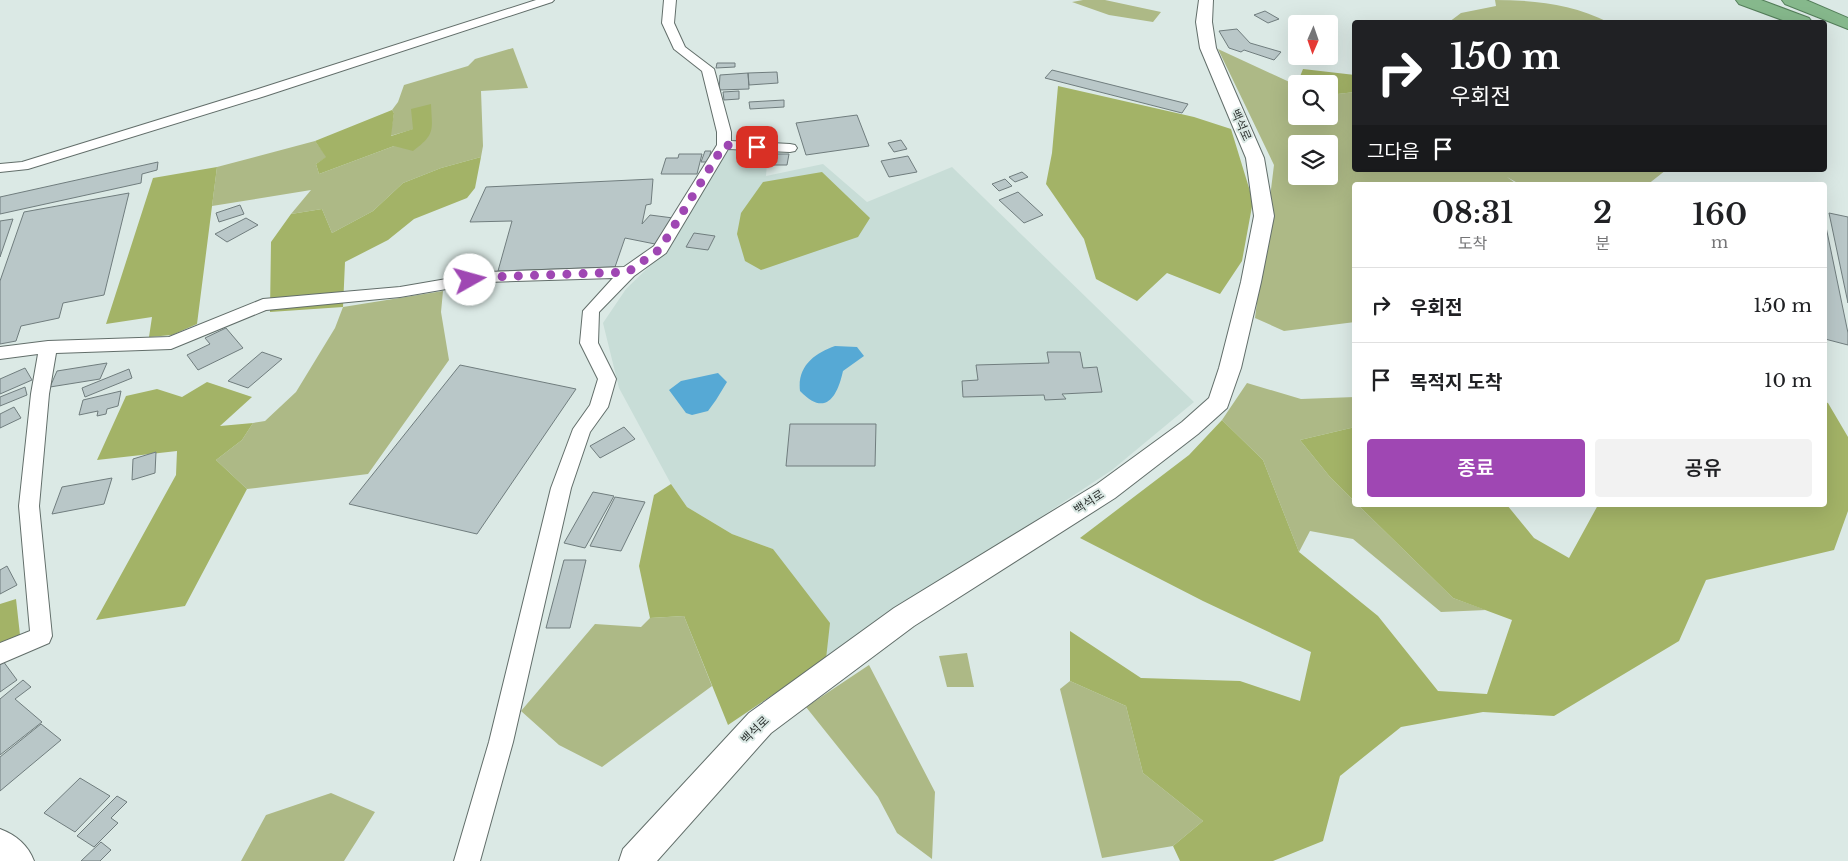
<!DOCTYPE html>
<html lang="ko">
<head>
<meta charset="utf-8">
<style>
	:root { --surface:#fff; --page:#f2f2f2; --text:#202124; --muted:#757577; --line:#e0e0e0; --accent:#9f47b3 }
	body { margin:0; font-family:"Libre Baskerville","Noto Sans KR",serif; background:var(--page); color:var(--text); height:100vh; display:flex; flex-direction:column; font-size:19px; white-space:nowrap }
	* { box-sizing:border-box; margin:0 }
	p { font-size:16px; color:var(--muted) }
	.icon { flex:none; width:28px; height:28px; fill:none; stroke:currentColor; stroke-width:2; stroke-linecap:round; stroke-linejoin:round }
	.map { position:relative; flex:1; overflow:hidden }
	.side { position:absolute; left:1352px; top:182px; width:475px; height:325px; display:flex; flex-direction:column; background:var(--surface); border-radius:5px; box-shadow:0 5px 20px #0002 }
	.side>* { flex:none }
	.top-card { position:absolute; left:1352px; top:20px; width:475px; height:152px; border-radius:5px; box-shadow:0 5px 20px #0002; background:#202124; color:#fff; overflow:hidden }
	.needle { width:32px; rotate:182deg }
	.tools { position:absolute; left:1288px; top:15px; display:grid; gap:10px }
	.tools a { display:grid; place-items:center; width:50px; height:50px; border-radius:5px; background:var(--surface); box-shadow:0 5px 20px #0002; font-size:25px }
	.pin { position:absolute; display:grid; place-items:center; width:42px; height:42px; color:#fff; margin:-21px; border-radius:10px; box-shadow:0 2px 8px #0006 }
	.me { position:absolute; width:55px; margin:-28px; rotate:83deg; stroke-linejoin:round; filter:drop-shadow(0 0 4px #0008) }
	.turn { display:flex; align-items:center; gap:18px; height:105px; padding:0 15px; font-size:22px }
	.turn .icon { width:65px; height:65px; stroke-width:2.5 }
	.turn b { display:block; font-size:35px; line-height:42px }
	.then { display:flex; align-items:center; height:48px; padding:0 15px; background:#0003; gap:10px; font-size:19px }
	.eta { display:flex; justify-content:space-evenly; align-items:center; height:85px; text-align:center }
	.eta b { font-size:30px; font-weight:600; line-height:35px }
	.action { display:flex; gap:10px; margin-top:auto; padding:10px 15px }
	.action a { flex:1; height:58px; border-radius:5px; background:var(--accent); color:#fff; font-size:20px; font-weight:600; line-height:58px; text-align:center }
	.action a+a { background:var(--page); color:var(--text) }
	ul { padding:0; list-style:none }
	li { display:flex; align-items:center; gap:15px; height:75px; padding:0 15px; border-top:1px solid var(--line) }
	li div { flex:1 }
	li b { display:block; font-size:19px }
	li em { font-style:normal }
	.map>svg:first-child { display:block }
</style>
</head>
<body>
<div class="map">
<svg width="1848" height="861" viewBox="0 0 1848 861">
	<rect width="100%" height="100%" fill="#dbe9e5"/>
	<!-- built -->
	<path fill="#c8ddd7" d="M727 151H768L766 176 823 164 867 202 952 167 1194 402 1112 470 826 659 773 549 732 534 687 507 671 484 619 388 603 323 626 289 658 258Z"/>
	<!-- green -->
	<path fill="#adb986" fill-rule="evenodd" d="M1083 0H1105L1161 12 1153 22 1109 15 1072 2Z
		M1495 0C1534 0 1573 4 1608 22H1449L1461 13 1496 6Z
		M513 48 528 88 481 91 483 146 481 157 441 168 403 183 373 211 332 233 322 209 291 214 311 190 212 206 217 167 315 141 327 157 316 164 319 174 394 146 414 129 390 136 394 113 392 110 398 102 404 85 468 66 475 59Z
		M1218 49 1296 85 1294 91 1296 92V116H1329V95L1355 92V170H1666L1647 185H1521L1507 177 1518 185H1355V322L1284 331 1255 318 1274 165ZM1296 144H1329V176H1296Z
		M443 291 441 312 449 360 368 474 247 489 216 460 242 440 253 423 265 421 296 392 335 328 343 307Z
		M1247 383 1301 399 1355 397V427L1300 440 1330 477 1355 502V505H1358L1453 598 1486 610 1441 612 1353 539 1310 531 1299 552 1263 460 1222 420Z
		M684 616 712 686 602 767 559 745 521 711 595 624 641 627 650 618Z
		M967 653 974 687H947L939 656Z
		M869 665 935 792 932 859 897 833 878 797 806 707Z
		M1070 681 1126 706 1143 773 1203 821 1173 846 1102 858 1060 689Z
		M331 793 375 812 344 861H241L266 815Z"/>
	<!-- forest -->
	<path fill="#a3b367" d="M1303 69 1355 75V92L1329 95V84H1297Z
		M1058 86 1194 117 1231 129 1253 201 1242 261 1220 294 1167 273 1137 301 1096 279 1084 239 1046 184 1052 153Z
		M431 104C432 130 436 134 413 151L394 146 319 174 316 164 326 157 315 141 392 110 394 113 391 136 413 129 411 109Z
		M481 157 475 188 467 198 414 219 388 240 345 262 343 307 270 312 271 242 291 214 322 209 332 233 373 211 403 183 441 168Z
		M217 167 197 324 172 335 149 337 152 317 106 324 153 178Z
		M822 172 870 218 858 237 761 270 745 261 737 234 741 213 763 182Z
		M207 382 252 397 220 426 253 423 242 440 216 460 247 489 185 606 96 620 176 475 177 451 97 460 126 396 157 389 182 397Z
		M1825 402 1828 403 1848 437V511L1834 550 1706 580 1679 641 1554 716 1483 712 1401 727 1340 776 1323 841 1273 861H1180L1173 846 1203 821 1143 773 1126 706 1070 681V631L1141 678 1240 681 1300 701 1311 652 1203 601 1080 538 1189 455 1222 420 1263 460 1299 552 1378 616 1438 691 1487 694 1512 620 1453 598 1358 505H1507L1534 538 1569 558 1598 505H1825Z
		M1355 427V502L1330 477 1300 440Z
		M671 484 687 507 732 534 773 549 830 623 826 659 728 725 684 616 650 618 639 566 654 495Z
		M16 599 22 653 0 664V604Z"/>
	<!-- water -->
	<path fill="#56a9d5" d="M835 346 857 347 864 356 843 371C837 398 825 417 800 391 797 366 815 353 835 346Z
		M718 373 727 382 716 400 708 411 692 415 686 413 669 390 681 381Z"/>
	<!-- building -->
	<path fill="#b9c7c8" stroke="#707d7e" d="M1265 11 1279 19 1268 23 1254 15Z
		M1237 29 1250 43 1281 52 1274 60 1244 50 1241 52 1229 48 1219 31Z
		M717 63H735V67L716 68Z
		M1052 70 1188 104 1182 113 1045 78Z
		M777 72 778 83 749 85 748 73Z
		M748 73 749 89 719 90 720 75Z
		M739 91V99L724 100 723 92Z
		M784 100V107L750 109 749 102Z
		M857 115 869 146 806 155 796 123Z
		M901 140 907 149 894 152 888 143Z
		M705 151H711L708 162H701Z
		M679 154H702L697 174H661L666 158H678Z
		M772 154H789L787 165H770Z
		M908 156 917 172 889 177 881 161Z
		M158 162 157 170 142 174 141 183 0 214V197Z
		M1022 172 1028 177 1015 182 1009 177Z
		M653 179 651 204 646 205 642 224 650 215 673 218 655 244 625 238 615 267 498 271 512 221 470 222 486 187Z
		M1005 179 1012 186 999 191 992 184Z
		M1018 192 1043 215 1024 223 999 200Z
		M129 193 104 295 63 303 59 318 21 326 16 341 0 344V281L24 212Z
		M240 205 244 214 219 222 216 213Z
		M1829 213 1848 217V303Z
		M246 218 258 225 227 242 215 234Z
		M13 219 0 257V221Z
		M1825 222 1848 333V345L1825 339Z
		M694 233 715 236 708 250 686 247Z
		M226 328 243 348 198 370 187 355 210 344 205 338Z
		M262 352 282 359 248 388 228 381Z
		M1047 352H1080L1083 368 1097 367 1102 392 1062 394 1066 399 1045 400 1044 395 963 397 962 381 978 380 976 365 1049 363Z
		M107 363 100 379 50 387 57 371Z
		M460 365 576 389 477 534 349 504Z
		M25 368 32 380 0 394V379Z
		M129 369 132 378 85 397 82 388Z
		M25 387 27 395 0 406V397Z
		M121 391 118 406 107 409 106 414 97 416 98 411 79 415 83 400Z
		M14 407 21 418 0 428V414Z
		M790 424H876L875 466H786Z
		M624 427 635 439 600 458 590 446Z
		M156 452 155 473 132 480 133 459Z
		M112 478 104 504 52 514 62 487Z
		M593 492 614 496 585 548 564 543Z
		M615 497 645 502 621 551 590 546Z
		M564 560H586L570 628H546Z
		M7 566 17 585 0 594V570Z
		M3 661 17 680 0 692V663Z
		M23 680 31 687 15 699 42 722 0 755V699Z
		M41 724 61 740 0 791V757Z
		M80 778 110 796 75 832 44 813Z
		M117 796 127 802 111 818 118 823 94 847 77 836Z
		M101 842 111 850 100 861H81Z"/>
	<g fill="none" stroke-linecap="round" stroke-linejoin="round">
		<!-- minor casing -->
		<g stroke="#626e6a" stroke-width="2">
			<path id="minor" d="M536 0H554L552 2 265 96 28 169 0 172V164L22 162 255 90Z
				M664 0H676L674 23 685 47 714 69 731 132V141L790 144 795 145 797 148 795 151 790 152 728 149 666 253 634 276 599 312 598 343 616 379 608 407 590 432 571 488 513 742 480 861H454L489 742 551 488 573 429 590 405 598 379 580 343 583 311 613 278 487 282 400 297 266 310 171 349 56 353 49 394 39 506 52 636 49 643 0 664V643L30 631 19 506 31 394 38 354 0 359V347L48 341 169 337 263 299 400 287 487 272 624 267 654 246 717 145V132L702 71 674 49 662 23Z"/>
		</g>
		<!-- tertiary casing -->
		<g stroke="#626e6a" stroke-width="2">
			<path id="tertiary" d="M1199 0H1213L1212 22 1216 48 1264 158 1274 216 1261 282 1241 368 1227 408 1198 434 1115 498 914 626 771 733 657 861H619L623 849 749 713 894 608 1097 484 1182 422 1209 398 1219 368 1241 282 1254 216 1246 158 1200 48 1196 22Z
				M0 829C16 835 28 845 34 861H0Z"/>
		</g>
		<!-- trunk casing -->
		<g stroke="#547e5a" stroke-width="2">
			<path id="trunk" d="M1736 0H1761L1809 18 1812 22H1788L1739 4Z
				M1782 0H1806L1848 18V29L1785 4Z"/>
		</g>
		<!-- minor -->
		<use href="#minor" fill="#fff" fill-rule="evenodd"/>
		<!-- tertiary -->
		<use href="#tertiary" fill="#fff" fill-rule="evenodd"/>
		<!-- trunk -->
		<use href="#trunk" fill="#86b88c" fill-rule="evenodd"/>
	</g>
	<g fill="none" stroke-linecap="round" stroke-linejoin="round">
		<!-- route -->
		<path stroke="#9f47b3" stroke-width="9" stroke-dasharray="0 16.2" d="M470 280 487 277 628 272 660 249 724 145 757 147"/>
	</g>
	<g text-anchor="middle" stroke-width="4" stroke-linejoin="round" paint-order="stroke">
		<!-- street labels -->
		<g font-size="12" fill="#2e3331" stroke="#dbe9e5">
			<text transform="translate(1241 125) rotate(66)" y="4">백석로</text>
			<text transform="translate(1089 502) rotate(-33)" y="4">백석로</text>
			<text transform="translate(755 730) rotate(-44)" y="4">백석로</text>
		</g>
	</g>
</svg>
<div class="tools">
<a><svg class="needle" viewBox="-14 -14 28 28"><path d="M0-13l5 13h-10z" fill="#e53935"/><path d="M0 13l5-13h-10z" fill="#757577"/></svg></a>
<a><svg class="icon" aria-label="search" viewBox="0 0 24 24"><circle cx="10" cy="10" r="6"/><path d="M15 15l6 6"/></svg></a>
<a><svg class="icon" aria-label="layers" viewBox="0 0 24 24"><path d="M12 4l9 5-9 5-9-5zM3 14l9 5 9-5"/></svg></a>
</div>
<div class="pin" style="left:757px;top:147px;background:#d93025"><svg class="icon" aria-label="arrive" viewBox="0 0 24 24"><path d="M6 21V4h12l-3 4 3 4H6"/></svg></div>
<svg class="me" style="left:470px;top:280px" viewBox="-20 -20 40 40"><circle r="19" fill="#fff"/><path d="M0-13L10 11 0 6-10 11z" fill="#9f47b3"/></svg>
<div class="top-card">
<div class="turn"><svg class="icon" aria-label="right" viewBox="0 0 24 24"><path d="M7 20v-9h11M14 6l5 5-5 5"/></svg><div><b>150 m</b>우회전</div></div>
<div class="then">그다음<svg class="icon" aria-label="arrive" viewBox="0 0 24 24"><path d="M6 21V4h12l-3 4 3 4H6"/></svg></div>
</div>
<section class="side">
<div class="eta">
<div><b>08:31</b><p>도착</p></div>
<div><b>2</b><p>분</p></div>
<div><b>160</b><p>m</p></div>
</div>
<ul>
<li><svg class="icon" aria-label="right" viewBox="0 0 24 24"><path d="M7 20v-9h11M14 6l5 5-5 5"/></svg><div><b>우회전</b></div><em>150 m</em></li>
<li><svg class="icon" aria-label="arrive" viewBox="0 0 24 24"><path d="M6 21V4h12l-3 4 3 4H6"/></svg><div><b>목적지 도착</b></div><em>10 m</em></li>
</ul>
<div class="action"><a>종료</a><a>공유</a></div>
</section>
</div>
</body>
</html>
